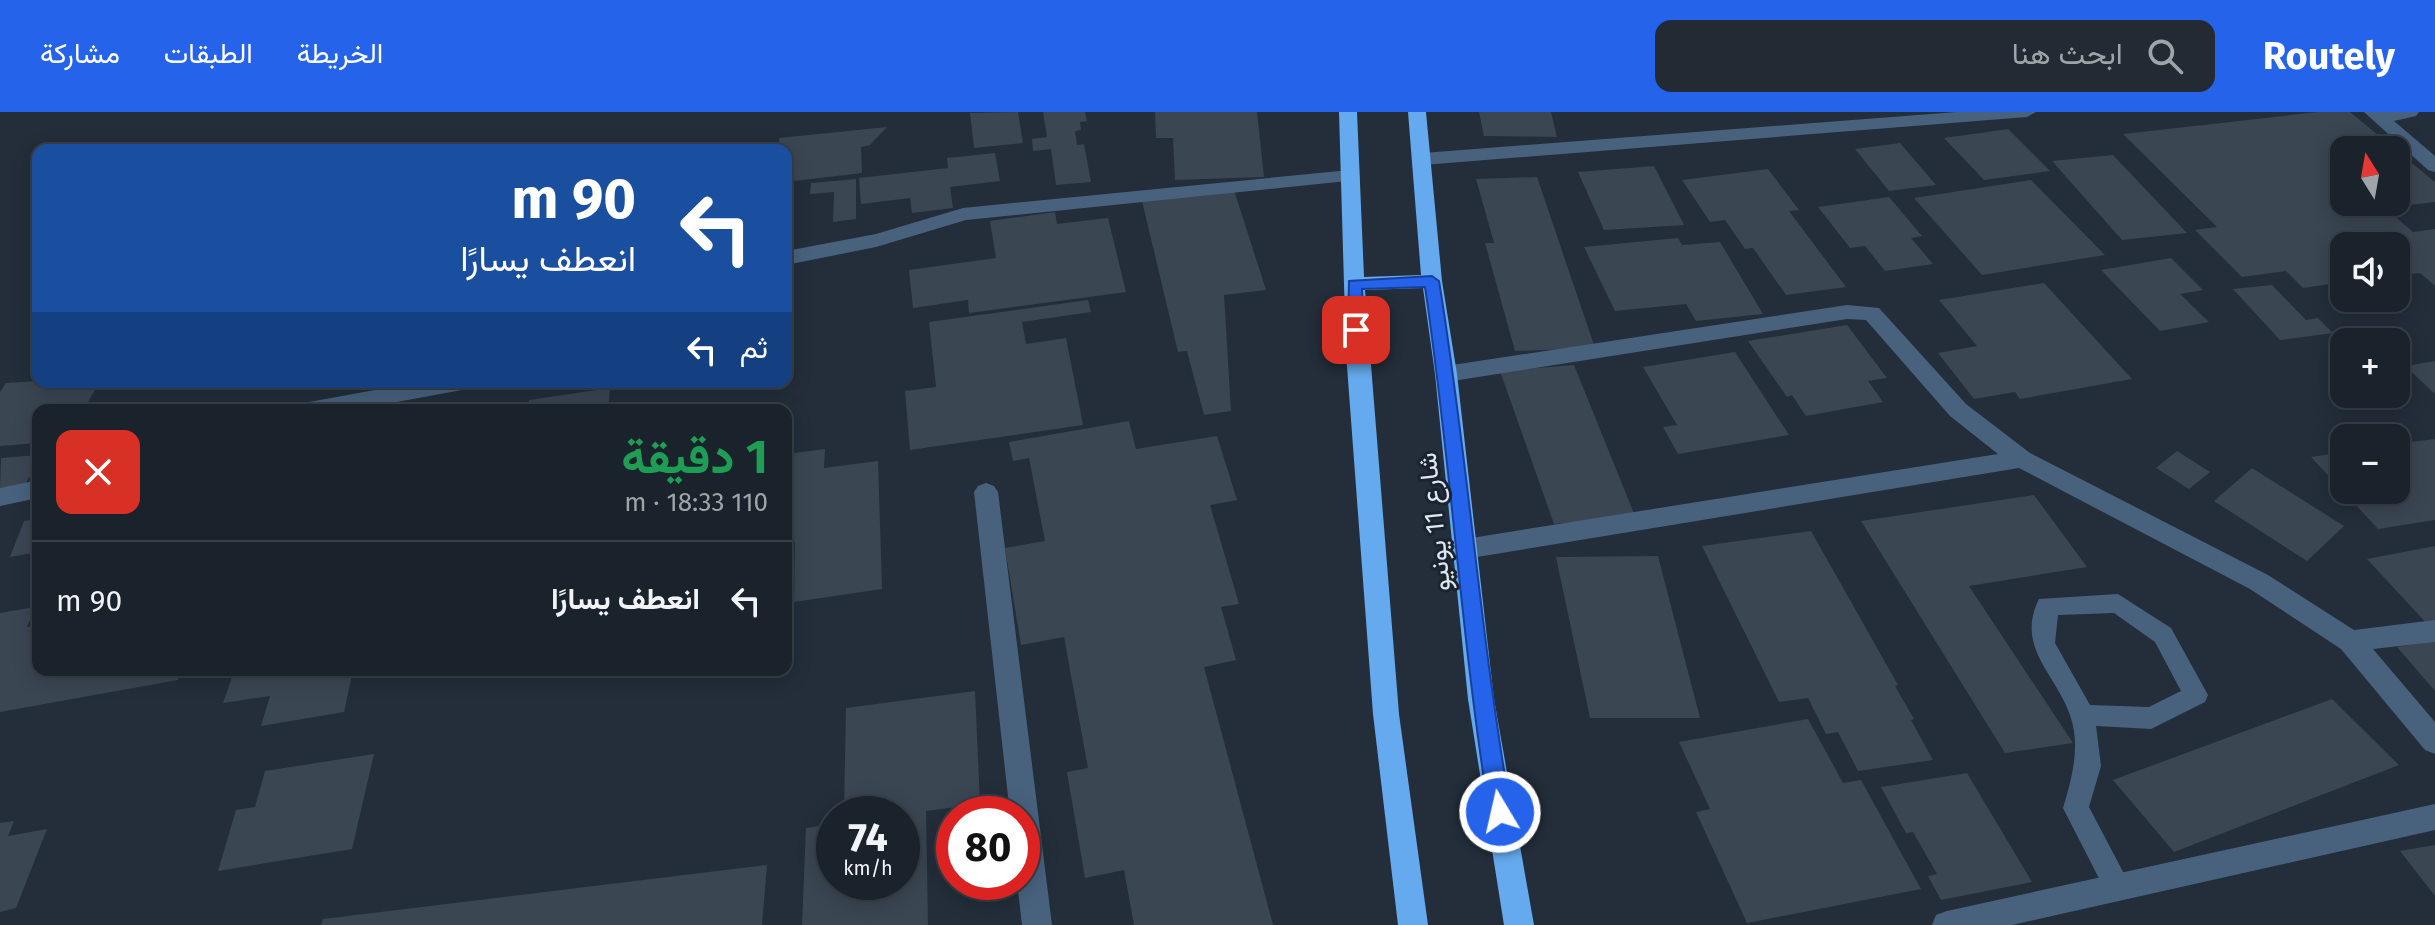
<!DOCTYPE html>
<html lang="ar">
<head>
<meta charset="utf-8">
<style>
	:root { --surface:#1a222c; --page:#232a34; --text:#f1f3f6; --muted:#9fa4a9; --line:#383f48; --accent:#2563eb }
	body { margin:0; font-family:"Fira Sans",Vazirmatn,sans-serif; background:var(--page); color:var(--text); direction:rtl; height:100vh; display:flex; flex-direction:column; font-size:30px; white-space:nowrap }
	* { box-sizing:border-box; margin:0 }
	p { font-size:26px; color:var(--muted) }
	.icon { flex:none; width:44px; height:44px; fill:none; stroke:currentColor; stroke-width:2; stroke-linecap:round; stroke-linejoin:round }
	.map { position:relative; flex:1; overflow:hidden; direction:ltr }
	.panel { position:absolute; left:32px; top:292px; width:760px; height:272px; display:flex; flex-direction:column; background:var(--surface); border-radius:16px; box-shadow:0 4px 20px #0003,0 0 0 2px var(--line); direction:rtl }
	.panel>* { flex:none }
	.top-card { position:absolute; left:32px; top:32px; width:760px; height:244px; border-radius:16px; box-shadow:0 4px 20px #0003,0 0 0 2px var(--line); direction:rtl; background:#1a4fa0; color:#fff; overflow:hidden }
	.needle { width:52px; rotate:349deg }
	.buttons { position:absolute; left:2330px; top:24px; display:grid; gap:16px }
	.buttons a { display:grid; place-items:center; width:80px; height:80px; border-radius:16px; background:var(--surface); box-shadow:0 4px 20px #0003,0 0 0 2px var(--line); font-size:40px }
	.speed { position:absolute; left:816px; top:684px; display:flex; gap:16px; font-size:40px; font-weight:700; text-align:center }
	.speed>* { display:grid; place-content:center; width:104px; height:104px; border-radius:50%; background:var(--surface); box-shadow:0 4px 20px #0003,0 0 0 2px var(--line); line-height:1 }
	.speed small { font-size:20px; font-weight:400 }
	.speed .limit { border:12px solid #d22; background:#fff; color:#111 }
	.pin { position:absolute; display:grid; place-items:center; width:68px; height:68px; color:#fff; margin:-34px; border-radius:16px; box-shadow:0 4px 12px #0006 }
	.me { position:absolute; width:88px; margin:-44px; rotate:351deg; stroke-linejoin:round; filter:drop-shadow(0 0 6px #0008) }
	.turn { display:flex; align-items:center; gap:28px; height:168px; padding:0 24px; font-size:36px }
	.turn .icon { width:104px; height:104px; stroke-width:2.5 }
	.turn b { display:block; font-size:56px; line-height:68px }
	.then { display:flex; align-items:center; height:76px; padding:0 24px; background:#0003; gap:16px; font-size:30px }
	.round { display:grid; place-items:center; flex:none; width:84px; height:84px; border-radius:16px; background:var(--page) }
	.summary { display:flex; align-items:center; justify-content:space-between; height:136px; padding:0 24px }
	h1 { font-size:48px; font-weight:700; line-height:60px; color:#1e9e55 }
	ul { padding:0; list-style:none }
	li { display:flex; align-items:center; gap:24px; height:120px; padding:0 24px; border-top:2px solid var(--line) }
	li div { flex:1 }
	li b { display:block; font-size:30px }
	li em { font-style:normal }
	header { display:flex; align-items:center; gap:48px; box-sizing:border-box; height:112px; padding:0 40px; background:var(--accent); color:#fff }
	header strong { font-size:38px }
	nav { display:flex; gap:44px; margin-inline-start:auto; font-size:28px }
	.search { width:560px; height:72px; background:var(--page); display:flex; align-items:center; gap:20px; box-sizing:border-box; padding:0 28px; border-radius:16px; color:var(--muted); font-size:30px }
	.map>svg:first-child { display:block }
</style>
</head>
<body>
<header>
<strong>Routely</strong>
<div class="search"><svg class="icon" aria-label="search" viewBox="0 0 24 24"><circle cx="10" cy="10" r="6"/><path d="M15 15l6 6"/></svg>ابحث هنا</div>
<nav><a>الخريطة</a><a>الطبقات</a><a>مشاركة</a></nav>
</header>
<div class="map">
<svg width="2435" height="813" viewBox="0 0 2435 813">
	<rect width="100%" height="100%" fill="#232e3a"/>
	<!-- building -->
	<path fill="#3a4652" d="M1018 0 1023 31 974 36 970 1Z
		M1043 0H1085L1087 9 1080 10 1081 18 1075 19 1077 33 1084 32 1091 70 1056 73 1051 37 1033 39 1032 27 1047 25Z
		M1155 0H1257L1264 65 1175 68 1173 26H1156Z
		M1479 0H1551L1557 25 1484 24Z
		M2318 0H2350L2396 38H2344V90H2396V38L2435 70V90L2385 96 2413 120 2435 117V174L2420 161 2396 164V134H2344V170L2303 176 2286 159 2242 165 2195 118 2217 115 2123 22Z
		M887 15 870 33 861 35 862 61 786 70V38H779V26Z
		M2008 17 2050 59 1984 68 1944 26Z
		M1900 31 1936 73 1889 79 1855 37Z
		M995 41 1000 69 950 75 953 96 912 101 910 86 861 92 859 66 948 56 947 46Z
		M2113 43 2187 121 2122 128 2052 49Z
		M1654 54 1684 113 1604 118 1578 60Z
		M1768 57 1799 98 1789 99 1846 175 1786 183 1753 136 1745 137 1725 108 1710 110 1682 68Z
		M1537 65 1595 236 1515 239 1485 131H1494L1476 67Z
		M856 67V107L833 110 834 80 810 82 811 71Z
		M2031 68 2105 143 1982 163 1914 86Z
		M1234 78 1266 178 1224 183 1231 299 1204 303 1187 239 1178 240 1142 89Z
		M1889 85 1922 124 1911 126 1933 152 1885 159 1865 134 1850 136 1818 95Z
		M1055 100 1057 112 1108 106 1126 180 969 201 968 188 913 196 909 158 996 146 990 109Z
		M1678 126 1682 133 1720 130 1763 202 1696 209 1686 192 1615 199 1584 135Z
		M2171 146 2203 178 2180 182 2209 210 2160 219 2101 158Z
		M2044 171 2132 267 2020 287 2015 280 1974 287 1938 241 1977 234 1939 188Z
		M2272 173 2306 208 2318 206 2333 221 2280 228 2233 177Z
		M1088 188 1091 200 1022 210 1026 232 1066 226 1083 313 910 338 905 279 936 275 929 210Z
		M1847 213 1887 266 1868 269 1883 290 1806 304 1792 283 1787 285 1748 229Z
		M1735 240 1789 323 1678 342 1663 315 1677 313 1643 255Z
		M2435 249V282L2405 254Z
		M1574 253 1635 404 1554 412 1500 259Z
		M38 269 100 270 83 298H38V331L0 334V280L6 271Z
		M610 276 608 298H528L529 288Z
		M1129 309 1136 337 1217 324 1237 388 1210 393 1239 492 1221 495 1236 548 1204 555 1273 813H1134L1124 758 1085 766 1067 660 1088 656 1064 525 1021 533 1005 436 1045 429 1029 346 1013 349 1009 330Z
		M2435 327V408L2378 417 2311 345 2344 340V378H2396V332Z
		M825 337 824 356 878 349 882 477 794 490 795 430 786 431 787 342Z
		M2177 339 2210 360 2189 377 2156 356Z
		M38 343V351L24 374 0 376 1 346Z
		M2252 356 2344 414 2307 449 2214 389Z
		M2034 383 2087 455 1969 474 2073 631 2005 641 1861 409Z
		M38 407V440L10 445 24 409Z
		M1811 419 1898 573 1895 574 1914 607 1911 608 1933 648 1858 659 1838 620 1826 622 1808 586 1779 590 1702 434Z
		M2435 434V514L2430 515 2367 447Z
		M1658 444 1700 606H1590L1556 445Z
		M35 495 27 515 38 514V558H181L178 568 0 600V501Z
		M2435 529V579L2397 535Z
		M281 558H353L344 600 261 614 270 584 223 591 232 565Z
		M975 579 980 692 926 699 928 813H802L806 716 834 712V770H902V702H844L846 596Z
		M2332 587 2399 653 2174 740 2113 668Z
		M1808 607 1843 671 1861 668 1921 777 1747 811 1696 700 1710 697 1679 630Z
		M374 642 352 737 218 759 236 698 255 695 265 659Z
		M1967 661 2032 770 1941 788 1928 764 1937 762 1913 720 1906 721 1881 675Z
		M14 709 8 724 47 717 16 796 0 800V711Z
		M2435 733V784L2400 739Z
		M767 753 762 813H321L323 807Z"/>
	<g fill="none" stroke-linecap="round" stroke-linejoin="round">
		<!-- lane -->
		<path fill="#48627e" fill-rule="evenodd" d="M2118 482 2171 516 2208 583 2205 590 2151 617 2096 614 2101 654 2089 695 2131 775 2128 784 2118 788 2108 784 2063 696C2072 666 2081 634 2070 603 2056 562 2015 535 2039 487ZM2114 501 2155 530 2181 579 2149 595 2090 593 2055 531 2058 503Z"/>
		<!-- street -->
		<path fill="#48627e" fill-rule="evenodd" d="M1957 0H2036L2027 5 1423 53 1414 47 1423 41Z
			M2364 0H2419L2416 4 2394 9 2435 44V60L2428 58Z
			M1350 58 1357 60 1360 64 1357 68 966 108 876 135 786 153V139L876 122 963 96Z
			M1847 193 1879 196 1966 292 2030 341 2268 463 2354 518 2435 508V530L2373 537 2435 610V642L2425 638 2341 537 2250 477 2019 356 1465 447 1456 444 1453 437 1456 430 1465 427 1998 342 1950 304 1866 208 1847 207 1446 270 1438 267 1435 262 1438 257 1446 254Z
			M419 270H473L470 276 462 278 353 298H298L301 292 309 290Z
			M38 368V386L0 394V376Z
			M986 371 994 374 998 380 1052 813H1022L1017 770H1022V702H1010L974 380 978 374Z
			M2435 692V718L2012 813H1932L1936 803 1947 799Z"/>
		<!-- highway -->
		<path fill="#65aaee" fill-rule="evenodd" d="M1339 0H1357L1364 165 1421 163 1408 0H1426L1442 169 1457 262 1494 587 1534 813H1504L1468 587 1435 262 1423 176 1365 178 1399 602 1428 813H1398L1373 602 1346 241Z"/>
	</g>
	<!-- route -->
	<path fill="#2563eb" stroke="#184099" stroke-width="2" d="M1432 164 1439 169C1468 346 1480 524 1511 700L1508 707 1500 710 1492 707 1489 700C1461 526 1451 349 1425 175L1362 177 1364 218 1356 224 1348 218 1349 169Z"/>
	<g text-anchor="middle" stroke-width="6" stroke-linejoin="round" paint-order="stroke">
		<!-- street labels -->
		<g font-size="26" fill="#e0e7ef" stroke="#192430">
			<text transform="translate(1434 410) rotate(-96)" y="9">شارع 11 يونيو</text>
		</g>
	</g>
</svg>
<div class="buttons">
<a><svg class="needle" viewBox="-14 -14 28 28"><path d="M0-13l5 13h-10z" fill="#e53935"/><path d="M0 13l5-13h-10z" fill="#9fa4a9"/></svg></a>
<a><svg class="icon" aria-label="sound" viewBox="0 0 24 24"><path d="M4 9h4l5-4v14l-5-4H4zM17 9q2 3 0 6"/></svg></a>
<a>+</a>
<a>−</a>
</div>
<div class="speed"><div>74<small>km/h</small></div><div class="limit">80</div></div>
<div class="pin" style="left:1356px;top:218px;background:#d93025"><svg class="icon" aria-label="arrive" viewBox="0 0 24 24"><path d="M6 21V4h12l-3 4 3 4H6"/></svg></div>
<svg class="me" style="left:1500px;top:700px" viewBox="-20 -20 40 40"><circle r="17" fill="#2563eb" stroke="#fff" stroke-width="3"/><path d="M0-11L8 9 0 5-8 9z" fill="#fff"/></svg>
<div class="top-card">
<div class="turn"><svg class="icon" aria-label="left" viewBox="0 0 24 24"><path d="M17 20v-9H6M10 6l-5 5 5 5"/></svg><div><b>90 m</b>انعطف يسارًا</div></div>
<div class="then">ثم<svg class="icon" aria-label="left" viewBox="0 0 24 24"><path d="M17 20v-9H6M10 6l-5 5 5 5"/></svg></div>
</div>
<section class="panel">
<div class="summary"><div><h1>1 دقيقة</h1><p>110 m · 18:33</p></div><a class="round" style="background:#d93025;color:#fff"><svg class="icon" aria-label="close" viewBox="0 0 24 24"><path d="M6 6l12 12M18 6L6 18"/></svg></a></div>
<ul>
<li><svg class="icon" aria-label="left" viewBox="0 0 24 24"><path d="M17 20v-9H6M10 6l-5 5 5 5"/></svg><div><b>انعطف يسارًا</b></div><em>90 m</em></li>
</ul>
</section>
</div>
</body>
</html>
